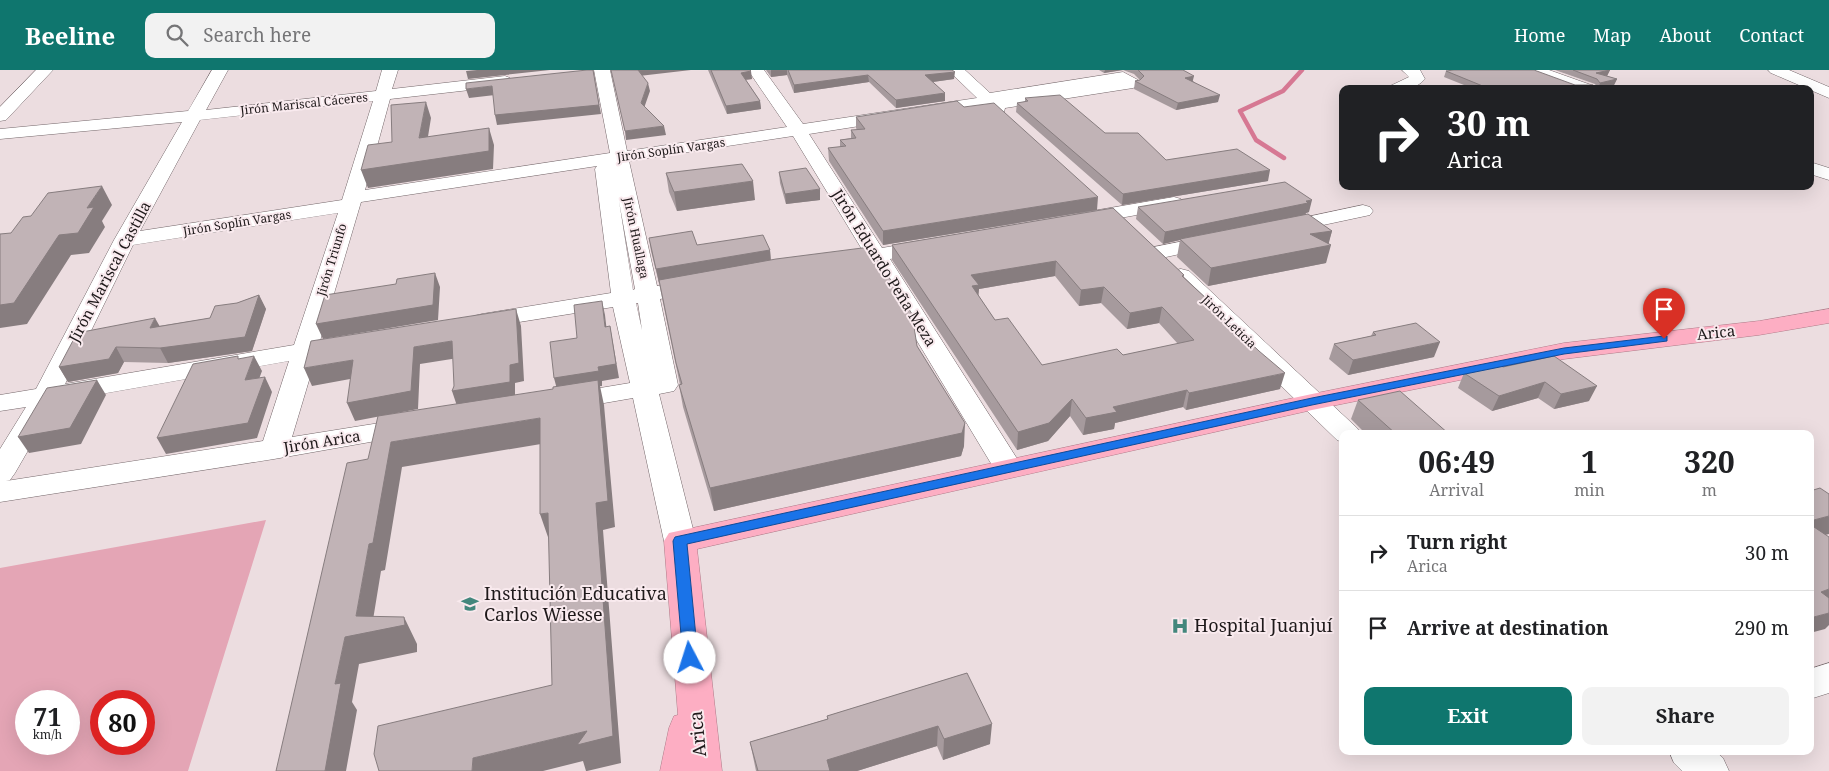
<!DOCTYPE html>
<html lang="en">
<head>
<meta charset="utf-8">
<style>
	:root { --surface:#fff; --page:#f2f2f2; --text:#202124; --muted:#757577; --line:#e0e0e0; --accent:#0f766e }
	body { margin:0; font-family:"Noto Serif",serif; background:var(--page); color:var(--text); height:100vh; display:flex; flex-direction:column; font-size:19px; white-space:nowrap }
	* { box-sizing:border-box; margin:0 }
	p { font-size:16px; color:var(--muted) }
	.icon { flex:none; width:28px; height:28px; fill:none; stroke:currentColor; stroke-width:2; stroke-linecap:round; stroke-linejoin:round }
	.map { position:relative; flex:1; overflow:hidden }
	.drawer { position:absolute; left:1339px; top:360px; width:475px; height:325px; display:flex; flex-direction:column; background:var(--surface); border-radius:10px; box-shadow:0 5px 20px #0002 }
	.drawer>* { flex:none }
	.hud { position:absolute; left:1339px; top:15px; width:475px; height:105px; border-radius:10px; box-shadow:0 5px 20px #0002; background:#202124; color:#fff; overflow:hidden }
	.speed { position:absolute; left:15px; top:620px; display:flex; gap:10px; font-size:25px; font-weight:700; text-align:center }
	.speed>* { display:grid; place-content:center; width:65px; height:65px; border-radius:50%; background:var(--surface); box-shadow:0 5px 20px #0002; line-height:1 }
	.speed small { font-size:12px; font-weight:400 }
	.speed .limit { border:8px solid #d22; background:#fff; color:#111 }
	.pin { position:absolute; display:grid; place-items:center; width:42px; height:42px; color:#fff; margin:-51px -21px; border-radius:50% 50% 50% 0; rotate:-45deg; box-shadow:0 0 5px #0007 }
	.pin .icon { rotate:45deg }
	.me { position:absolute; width:55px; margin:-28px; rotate:355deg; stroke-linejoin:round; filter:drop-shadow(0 0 4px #0008) }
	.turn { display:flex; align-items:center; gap:18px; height:105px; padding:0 25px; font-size:22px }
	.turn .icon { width:65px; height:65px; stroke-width:2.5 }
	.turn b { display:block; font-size:35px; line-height:42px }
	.eta { display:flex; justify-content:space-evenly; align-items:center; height:85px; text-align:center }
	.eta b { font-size:30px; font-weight:700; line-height:35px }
	.primary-button { display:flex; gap:10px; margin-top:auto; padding:10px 25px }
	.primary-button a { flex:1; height:58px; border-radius:10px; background:var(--accent); color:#fff; font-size:20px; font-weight:700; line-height:58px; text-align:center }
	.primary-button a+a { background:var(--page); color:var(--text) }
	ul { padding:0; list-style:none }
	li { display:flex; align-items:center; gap:15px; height:75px; padding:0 25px; border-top:1px solid var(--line) }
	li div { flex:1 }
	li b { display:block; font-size:19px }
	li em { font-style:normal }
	header { display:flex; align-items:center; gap:30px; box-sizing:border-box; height:70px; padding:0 25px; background:var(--accent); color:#fff }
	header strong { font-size:24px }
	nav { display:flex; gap:28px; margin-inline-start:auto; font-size:18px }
	.search { width:350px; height:45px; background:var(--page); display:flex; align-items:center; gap:12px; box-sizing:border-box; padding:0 18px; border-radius:10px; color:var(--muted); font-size:19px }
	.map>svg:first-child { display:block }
</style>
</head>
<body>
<header>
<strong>Beeline</strong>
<div class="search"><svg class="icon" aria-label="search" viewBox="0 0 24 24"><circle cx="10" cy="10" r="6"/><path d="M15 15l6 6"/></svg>Search here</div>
<nav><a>Home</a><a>Map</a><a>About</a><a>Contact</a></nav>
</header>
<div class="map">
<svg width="1829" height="701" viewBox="0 0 1829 701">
	<rect width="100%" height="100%" fill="#ecdde0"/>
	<!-- green -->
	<path fill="#e4a5b5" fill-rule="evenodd" d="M266 450 188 701H0V498ZM26 631H69V674H26ZM101 631H144V674H101Z"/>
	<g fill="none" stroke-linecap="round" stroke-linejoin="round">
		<!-- stream -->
		<path stroke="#d67893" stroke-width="4.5" d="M1284 88 1256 70 1240 41 1283 21 1302 0"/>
		<!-- minor casing -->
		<g stroke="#74676a" stroke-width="1">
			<path id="minor" d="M36 0H53L6 50 0 51V37Z
				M212 0H228L206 40 376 21 382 0H398L392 19 505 6 510 8 513 11 510 14 505 16 390 29 365 120 610 83 594 0H610L627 81 787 57 748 0H764L803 54 977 28 948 0H965L990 23 1123 2 1138 10 1141 13 1138 16 1133 18 1005 38 1004 42C996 45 991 42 986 36L809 64 882 178 928 170 936 171 939 176 936 181 890 189 1023 398 1018 405 1008 408 998 405 870 193 840 199 832 197 829 192 832 187 863 181 793 66 629 91 657 216 699 209 707 211 710 216 707 221 660 229 678 315 674 321 659 324 696 471 691 479 680 482 669 479 664 471 633 328 564 340 555 338 551 332 555 326 564 324 630 313 613 237 482 258 474 256 470 251 474 246 482 244 611 223 595 99 597 96 361 132 320 271 346 267 355 269 358 274 355 279 316 287 292 367 411 348 421 351 425 357 421 363 274 389 0 432V379L26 337 0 341V325L36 319 114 170 182 52 0 69V59L188 41ZM373 31 342 130 140 161 200 50ZM619 131 635 219 633 220ZM338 143 294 275 65 314 133 175ZM636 233H638L642 260ZM289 291 263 371 6 411 10 410 15 403 56 332Z
				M1402 0H1420L1425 9C1416 20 1401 19 1388 19L1390 16 1409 7Z
				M1527 0H1549L1594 16 1596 19H1573L1530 3Z
				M1768 0H1789L1829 17V28L1771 3Z
				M1810 92 1829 98V110L1810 104Z
				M1174 127 1181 129 1184 133 1181 137 1081 155 1074 153 1071 149 1074 145 1081 143Z
				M1363 135 1370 137 1373 141 1370 145 1281 164 1274 162 1271 158 1274 154Z
				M1214 165 1221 167 1225 171 1221 175 1157 189 1149 188 1146 183 1149 178Z
				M1181 199 1189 201 1357 358 1361 364H1342V372L1337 370 1173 211 1170 206 1173 201Z
				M1829 593V623L1810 629V599Z
				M1669 681H1715L1723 688 1729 701H1682L1674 693Z"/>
		</g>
		<!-- highway casing -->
		<g stroke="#af7a88" stroke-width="1">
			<path id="highway" d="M1829 239V253L1759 265 1564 289 1312 340 697 479 722 701H660L669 658 674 646 678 645 664 471 669 463 1312 324 1564 273 1759 251Z"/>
		</g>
		<!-- minor -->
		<use href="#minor" fill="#fff" fill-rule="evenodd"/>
		<!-- highway -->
		<use href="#highway" fill="#fdaec3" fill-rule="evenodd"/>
	</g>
	<!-- wall -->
	<path fill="#a69a9d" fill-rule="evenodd" d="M708 0H750L752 9 746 10 760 31 761 39 727 44Z
		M766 0H952L954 9 933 12 945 31 896 38 869 12 794 23 787 5 771 7Z
		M1099 0H1183L1193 11 1218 32 1176 40 1134 19 1135 11 1140 10 1134 4 1123 0 1104 3Z
		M1555 0H1610L1607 6 1617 9 1614 15 1598 19 1595 14Z
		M1446 1 1575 15H1593L1592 19H1474L1444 7Z
		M1025 28 1105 63 1166 90 1268 111 1122 135 1016 42 1017 33 1025 32Z
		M964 37 1097 140 883 175 829 91 828 78 840 77V70L851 68V60H857L856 58V47Z
		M779 102 820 130 786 134 780 113Z
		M666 103 755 130 677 141 669 122Z
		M1138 137 1309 142 1306 143 1305 144 1332 161 1328 174 1326 193 1208 216 1177 187 1180 170 1163 174 1136 149Z
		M1113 138 1184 205V207L1208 230 1207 232 1280 319 1186 340 1183 337 1115 353 1114 359 1083 365 1070 346 1048 371 1017 380 892 190V175ZM1055 206 1079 236 1101 233 1127 259 1159 253 1178 274 1123 285 1042 295 995 250 978 225 979 219Z
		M649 168 697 175 770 180 771 190 917 276 964 376 961 386 714 441 683 337 679 315H680L659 213 651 181Z
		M259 225 266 239 252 281 168 293 124 292 118 303 68 312 59 297 159 256 210 248 237 233Z
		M1373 262 1434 287 1348 305 1329 289 1334 274 1371 266Z
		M1554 286 1589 331 1554 339 1538 328 1492 341 1458 318 1464 303 1503 297Z
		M1358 330 1449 364H1366L1351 349Z
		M967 603 990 674 943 690 937 676 857 701H756L750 672 827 649V646Z"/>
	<!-- shaded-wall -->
	<path fill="#877d7f" d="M477 0H550L468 9 466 1Z
		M593 0 601 44 497 55 495 45Z
		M638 0H691L639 6Z
		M771 0H787V5L771 7Z
		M1105 0H1123L1104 3Z
		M1610 0 1607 6 1596 3Z
		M751 1 752 9 742 10 741 3Z
		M955 2 954 9 925 13V5Z
		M868 5 869 12 794 23V15Z
		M1194 6 1192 14 1185 8Z
		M1617 9 1614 15 1598 19 1600 13Z
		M648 13 650 21 643 41 641 33Z
		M1593 15 1592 19H1578Z
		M492 16 495 25 469 28 466 19Z
		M1560 17 1559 19H1547Z
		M945 23V31L896 38V30Z
		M1220 25 1218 32 1176 40 1178 33Z
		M760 31 761 39 727 44 726 36Z
		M426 32 431 48 425 85 419 68Z
		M664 56 666 65 626 70 625 61Z
		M489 58 494 75 493 99 368 118 361 100Z
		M1270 100 1268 111 1122 135 1123 124Z
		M753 111 755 130 677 141 674 122Z
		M102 116 112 135 102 151 105 157 89 183 71 185 27 254 0 258V235L59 165 87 138Z
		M820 119V130L786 134 785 124Z
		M1098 127 1097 140 883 175V161Z
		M1312 130 1309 142 1306 143 1305 145 1180 169V170L1163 174 1165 162Z
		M1332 161 1328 176 1331 175 1326 193 1208 216 1211 198 1310 164Z
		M770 180 771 194 659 213 656 199Z
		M1056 191 1055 206 979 219 978 230 971 232V205Z
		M435 203 440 217 438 250 323 269 316 254Z
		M1104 217 1101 233 1079 236 1081 220Z
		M259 225 266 239 252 281 168 293 160 278Z
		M602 231 605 245 608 271 605 257Z
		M1162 237 1159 253 1127 259 1130 243Z
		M516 239 521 256 524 311 515 313V330L458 339 452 321 510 295Z
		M155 248 163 262 150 258Z
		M610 256 619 308 602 311V316H600L604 335 615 457 603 460 621 693 587 701H586L583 691 543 701H472L473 688 587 661 596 433 558 323 554 308 598 297Z
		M452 271 458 288 420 294 418 339 355 351 347 333 414 277Z
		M1440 272 1434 287 1348 305 1353 290Z
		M116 277 124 292 118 303 68 312 59 297Z
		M254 286 262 301 253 325 245 310Z
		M353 290 361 307 312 316 304 298Z
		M1285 303 1280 319 1186 340 1189 323Z
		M265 307 272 322 257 368 166 384 157 368Z
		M97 310 106 325 81 374 29 383 18 367Z
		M1545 312 1538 328 1492 341 1499 326Z
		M1597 316 1589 331 1554 339 1561 324Z
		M1187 320 1183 337 1115 353 1114 359 1083 365 1086 348 1113 337Z
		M1072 329 1070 346 1048 371 1017 380 1018 362Z
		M540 348 547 373 402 397 385 500 381 501 371 562 404 547 417 574V582L359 594 352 632 357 640 346 701H325L335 614 345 567 356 546 369 474 391 372Z
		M965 353 964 376 961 386 714 441 710 418Z
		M548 443 549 470 540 444Z
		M1829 446V464L1810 469V451Z
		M1829 519V535L1821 522Z
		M1829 543V555L1825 559 1810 563V548Z
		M992 654 990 674 943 690 944 669Z
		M938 656 937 676 857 701H828L827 690Z"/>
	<!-- building -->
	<path fill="#c1b3b6" stroke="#877d7f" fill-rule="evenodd" d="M587 0H593L599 35 495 45 492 16 466 19V13Z
		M611 0H638L648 13 641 33 664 56 625 61Z
		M711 0H750L751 1 741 3 760 31 726 36Z
		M788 0H952L955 2 925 5 945 23 896 30 868 5 794 15Z
		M1138 0H1183L1194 6 1185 8 1220 25 1178 33 1135 11 1140 10 1144 6Z
		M1454 0H1534L1575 15H1593L1578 19H1567L1560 17 1547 19H1490L1446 1Z
		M1573 0H1610L1596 3 1617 9 1600 13 1597 9Z
		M1060 25 1105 63H1138L1166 90 1237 79 1270 100 1123 124 1017 33 1028 31 1025 28Z
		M957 31 964 37 994 33 1098 127 883 161 828 78 846 76 840 70 856 68 851 60 865 59 856 47Z
		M426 32 419 68 489 58V81L361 100 368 75 392 72 391 35Z
		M742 94 753 111 674 122 666 103Z
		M806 98 820 119 785 124 779 102Z
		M1285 112 1312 130 1306 131 1308 133 1165 162 1138 137Z
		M102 116 87 138 94 137 78 163 59 165 14 233 0 235V164L11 163 23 147 31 146 48 123Z
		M1113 138 1184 205 1182 206 1208 230 1206 231 1259 281 1285 303 1189 323 1187 320 1113 337 1117 342 1086 348 1072 329 1049 353 1018 362 892 175ZM1056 191 1081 220 1104 217 1130 243 1162 237 1194 270 1123 285 1117 279 1042 295 1008 248 995 250 972 216 979 215 971 205Z
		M1308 144 1332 161 1310 164 1331 175 1211 198 1180 169Z
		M692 161 697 175 763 165 770 180 656 199 649 168Z
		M870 177 912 244 917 276 965 353 962 363 710 418 679 315 682 314 676 293 659 210 776 189Z
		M435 203 433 235 316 254 325 225 396 214 397 209Z
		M259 225 245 267 160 278 116 277 109 289 59 297 77 263 155 248 150 258 210 248 215 236 237 233Z
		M602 231 605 257 610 256 616 294 598 297 599 301 554 308 550 272 577 268 574 235Z
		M516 239 519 293 510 295V312L452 321 454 316 452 271 414 277 411 321 347 333 353 290 304 298 311 271Z
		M1416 253 1440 272 1353 290 1334 274 1376 265 1373 262Z
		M238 286V289L254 286 245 310 265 307 248 353 157 368 193 294Z
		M1554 286 1597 316 1561 324 1545 312 1499 326 1464 303 1495 292 1503 297Z
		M97 310 70 358 18 367 47 318Z
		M598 310 608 431 596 433 613 666 577 675 587 661 473 688 472 701H379L374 684 378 656 552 615 548 443 540 444V348L391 372 373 473 369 474 356 546 404 547 405 555 345 567 335 614 341 613 325 701H276L347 393 368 389 378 346 553 319V317Z
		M1400 321 1449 364H1396L1358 330Z
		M1820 418 1829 424V446L1810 451V421Z
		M1810 455H1811L1829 467V519L1821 522 1829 528V543L1810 548Z
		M967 603 992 654 944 669 938 656 827 690 830 701H758L750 672 828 649 827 646Z"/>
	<!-- route -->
	<path fill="#1a73e8" stroke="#114b97" d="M1664 266H1667V271L1564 284 1312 335 687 474 698 588 695 592 690 594 685 592 683 588 673 471 675 467 1312 328 1564 278Z"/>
	<!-- icons -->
	<defs>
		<g id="school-bare" transform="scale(1.35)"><path d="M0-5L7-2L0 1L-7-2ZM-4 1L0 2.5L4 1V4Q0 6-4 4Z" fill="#43877c" stroke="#f9eaee" stroke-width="2.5" paint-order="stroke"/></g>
		<g id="hospital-bare" transform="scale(1.35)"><path d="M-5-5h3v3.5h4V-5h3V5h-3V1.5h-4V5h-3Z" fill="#43877c" stroke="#f9eaee" stroke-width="2.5" paint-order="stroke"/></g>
	</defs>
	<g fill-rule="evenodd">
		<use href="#school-bare" x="470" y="534"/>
		<use href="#hospital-bare" x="1180" y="556"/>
	</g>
	<g text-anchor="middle" stroke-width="4" stroke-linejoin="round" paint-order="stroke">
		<!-- far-street labels -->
		<g font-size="12" fill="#1e191a" stroke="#f9eaee">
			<text transform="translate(304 34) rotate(-6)" y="4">Jirón Mariscal Cáceres</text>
			<text transform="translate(671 80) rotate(-8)" y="4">Jirón Soplín Vargas</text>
			<text transform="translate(237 153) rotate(-9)" y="4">Jirón Soplín Vargas</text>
			<text transform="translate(636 168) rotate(78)" y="4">Jirón Huallaga</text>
			<text transform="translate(332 190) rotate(-73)" y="4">Jirón Triunfo</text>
			<text transform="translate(1229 252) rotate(44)" y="4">Jirón Leticia</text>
		</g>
		<!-- street labels -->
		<g font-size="15" fill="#1e191a" stroke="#f9eaee">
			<text transform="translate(884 198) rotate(58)" y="5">Jirón Eduardo Peña Meza</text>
			<text transform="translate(110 202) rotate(-62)" y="5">Jirón Mariscal Castilla</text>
			<text transform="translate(1716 263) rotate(-6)" y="5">Arica</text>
			<text transform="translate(322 372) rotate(-9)" y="5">Jirón Arica</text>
		</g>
		<!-- near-poi labels -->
		<g font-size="18" fill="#1e191a" stroke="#f9eaee" text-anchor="start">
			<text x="484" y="530">Institución Educativa<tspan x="484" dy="21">Carlos Wiesse</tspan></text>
			<text x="1194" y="562">Hospital Juanjuí</text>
		</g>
		<!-- near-street labels -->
		<g font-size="18" fill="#1e191a" stroke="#f9eaee">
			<text transform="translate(698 664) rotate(-96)" y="6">Arica</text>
		</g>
	</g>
</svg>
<div class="speed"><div>71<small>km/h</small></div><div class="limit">80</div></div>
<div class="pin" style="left:1664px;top:269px;background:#d93025"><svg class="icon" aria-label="arrive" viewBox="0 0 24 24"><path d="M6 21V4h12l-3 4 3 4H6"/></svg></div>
<svg class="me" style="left:690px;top:588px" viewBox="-20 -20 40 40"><circle r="19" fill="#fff"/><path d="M0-13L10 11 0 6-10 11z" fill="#1a73e8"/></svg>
<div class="hud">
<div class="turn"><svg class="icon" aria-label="right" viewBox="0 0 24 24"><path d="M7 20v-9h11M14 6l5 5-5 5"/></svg><div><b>30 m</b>Arica</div></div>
</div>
<section class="drawer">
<div class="eta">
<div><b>06:49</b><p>Arrival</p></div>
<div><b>1</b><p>min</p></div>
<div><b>320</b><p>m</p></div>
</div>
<ul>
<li><svg class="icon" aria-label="right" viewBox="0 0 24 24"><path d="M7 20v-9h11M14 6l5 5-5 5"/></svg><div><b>Turn right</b><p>Arica</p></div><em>30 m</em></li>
<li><svg class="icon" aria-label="arrive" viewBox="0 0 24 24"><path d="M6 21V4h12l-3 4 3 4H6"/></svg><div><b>Arrive at destination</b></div><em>290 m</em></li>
</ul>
<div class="primary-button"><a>Exit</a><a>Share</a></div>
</section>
</div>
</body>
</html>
